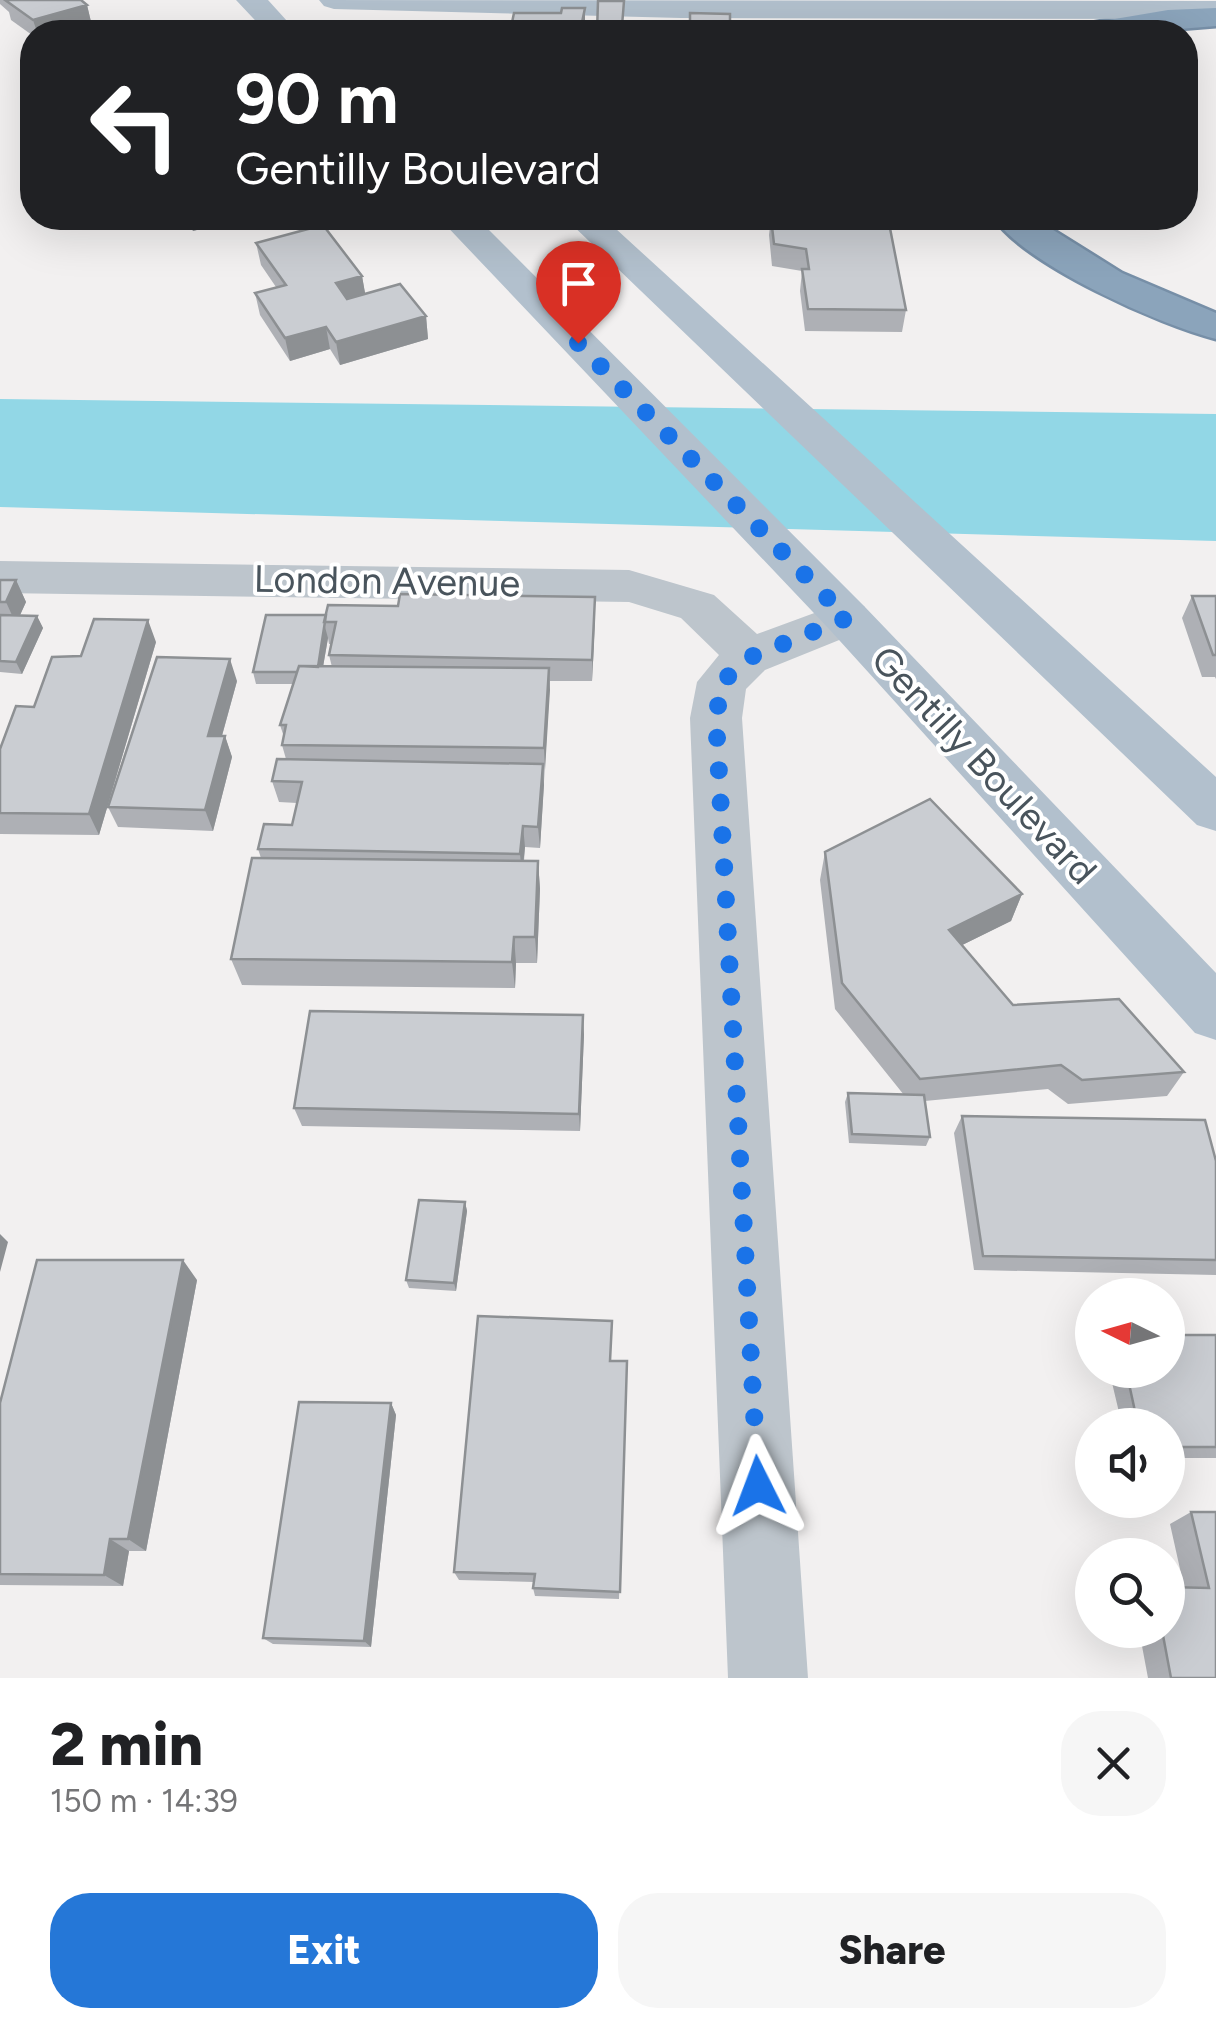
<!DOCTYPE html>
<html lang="en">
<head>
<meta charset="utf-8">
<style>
	:root { --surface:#fff; --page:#f6f6f6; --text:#202124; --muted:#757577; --accent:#2577d7 }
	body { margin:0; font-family:Figtree,sans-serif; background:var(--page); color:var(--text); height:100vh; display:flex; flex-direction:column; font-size:38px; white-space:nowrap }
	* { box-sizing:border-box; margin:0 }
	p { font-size:32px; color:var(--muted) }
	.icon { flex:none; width:55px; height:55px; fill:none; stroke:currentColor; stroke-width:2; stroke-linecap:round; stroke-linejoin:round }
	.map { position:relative; height:1678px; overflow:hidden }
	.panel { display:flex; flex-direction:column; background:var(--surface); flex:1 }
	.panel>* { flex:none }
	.banner { position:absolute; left:20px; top:20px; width:1178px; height:210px; border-radius:40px; box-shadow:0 10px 40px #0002; background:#202124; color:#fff; overflow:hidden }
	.needle { width:65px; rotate:275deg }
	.tools { position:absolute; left:1075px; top:1278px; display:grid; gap:20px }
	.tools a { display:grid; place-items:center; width:110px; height:110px; border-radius:50%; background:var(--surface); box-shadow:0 10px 40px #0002; font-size:50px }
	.pin { position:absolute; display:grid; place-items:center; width:85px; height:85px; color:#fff; margin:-102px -42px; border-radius:50% 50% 50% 0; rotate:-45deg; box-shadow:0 0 10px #0007 }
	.pin .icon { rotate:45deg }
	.me { position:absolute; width:110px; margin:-55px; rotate:357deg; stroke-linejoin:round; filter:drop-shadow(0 0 8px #0008) }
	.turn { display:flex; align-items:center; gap:35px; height:210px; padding:0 50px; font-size:45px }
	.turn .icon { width:130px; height:130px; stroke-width:2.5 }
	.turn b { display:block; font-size:70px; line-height:85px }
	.round { display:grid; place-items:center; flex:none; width:105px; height:105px; border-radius:40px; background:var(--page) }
	.head { display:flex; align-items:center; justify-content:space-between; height:170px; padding:0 50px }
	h1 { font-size:60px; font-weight:800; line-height:75px }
	.primary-button { display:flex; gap:20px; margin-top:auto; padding:20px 50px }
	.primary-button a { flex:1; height:115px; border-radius:40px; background:var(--accent); color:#fff; font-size:40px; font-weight:800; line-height:115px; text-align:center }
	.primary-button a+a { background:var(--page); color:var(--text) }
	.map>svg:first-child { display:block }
</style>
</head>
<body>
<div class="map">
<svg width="1216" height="1678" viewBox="0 0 1216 1678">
	<rect width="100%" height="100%" fill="#f2f0f0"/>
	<!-- water -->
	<path fill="#92d7e6" d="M0 399 1216 414V541L0 507Z"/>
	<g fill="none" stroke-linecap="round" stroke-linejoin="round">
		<!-- highway casing -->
		<g stroke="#778fa7" stroke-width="5">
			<path id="highway" d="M1216 8V26L1142 32H1076L1080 26 1091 23 1168 10Z
				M994 218H1034L1122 273 1216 313V339C1160 325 1026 265 994 218Z"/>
		</g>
		<!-- minor -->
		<path fill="#bdc5cc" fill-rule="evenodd" d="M0 561 629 570 714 595 757 634 847 601 864 606 871 618 864 630 765 670 746 689 742 718 808 1678H728L690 718 697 682 719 655 681 618 629 602 0 593Z"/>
		<!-- major -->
		<path fill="#b2c0cd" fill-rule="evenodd" d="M236 0H268L297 32H266Z
			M319 0 1216 1V19L681 18 334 9 324 6Z
			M439 218H477L864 606 1216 973V1040L1195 1033 830 630Z
			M565 218H604L1216 777V831L1197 825Z"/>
		<!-- highway -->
		<use href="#highway" fill="#8ba4bb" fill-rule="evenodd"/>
	</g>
	<!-- wall -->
	<path fill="#aeb0b5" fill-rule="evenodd" d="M0 0H81L87 5 92 26 67 32H32V35L11 20 9 12 0 4Z
		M183 218H243L193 231Z
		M771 218H888L906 310 902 332 805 331 800 291 802 271 772 266 769 235Z
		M256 243 362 276 365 294 426 316 428 339 340 365 330 349 290 361 260 315 255 293 276 287 261 265Z
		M0 580H16L26 602 20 615 37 616 43 628 22 674 0 672Z
		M1192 596H1216V679L1215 677H1202L1182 618Z
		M595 597 592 681H550L540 848 525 847 524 861H538L540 889 537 963H516L515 988 242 985 231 959 261 858 258 849 292 825 297 803 279 802 272 781 286 759 282 745 284 737 280 725 293 684H256L253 672 326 615 398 606ZM328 638 329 644H332L329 655 332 667H323Z
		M156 642 99 835 0 834V749L34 707 81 656Z
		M237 681 222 736H225L232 757 213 831 118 827 108 807Z
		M825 852 1022 894 1011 921 962 945 1013 1005 1184 1072 1167 1096 1068 1104 1048 1089 925 1101 930 1137 926 1146 849 1143 845 1102 848 1093 904 1095 835 1009 820 880Z
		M584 1034 580 1131 302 1126 294 1108Z
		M962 1116 1216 1161V1275L974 1270 954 1133Z
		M465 1202 467 1211 456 1291 409 1288 406 1280Z
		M197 1280 146 1551H129L123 1586 0 1585V1403Z
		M1216 1335V1458H1168V1425H1122L1109 1370H1168Z
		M611 1361H627L619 1599 535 1596 533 1588 534 1582 459 1580 454 1572Z
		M391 1403 396 1415 371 1647 273 1644 263 1638Z
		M1191 1512H1216V1678H1148L1139 1630H1168L1184 1587 1170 1524Z"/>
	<!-- shaded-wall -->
	<path fill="#8d9093" d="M87 5 92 26 67 32H37L33 20Z
		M585 8V32H580Z
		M190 218H243L193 231Z
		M362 276 366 298 339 305 336 283Z
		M426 316 428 339 340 365 336 342Z
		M326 327 330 349 290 361 285 338Z
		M16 580 26 602 16 624 6 602Z
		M595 597V619L592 681V660Z
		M37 616 43 628 22 674 16 662Z
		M148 620 156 642 99 835 89 814Z
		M325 627 328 638 320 684 317 672Z
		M230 659 237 681 216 757 208 736Z
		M549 668 550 690 545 770 544 748Z
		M225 736 232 757 213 831 205 810Z
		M543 764 544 785 540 848 538 827Z
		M523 826 525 847 522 875 520 854Z
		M538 861 540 889 537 963 535 937Z
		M1022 894 1011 921 940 956 949 930Z
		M514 937 516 963 515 988 512 962Z
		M583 1015 584 1034 580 1131 579 1114Z
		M465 1202 467 1211 456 1291 454 1283Z
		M0 1234 8 1242 0 1272Z
		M183 1260 197 1280 146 1551 128 1539Z
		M391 1403 396 1415 371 1647 364 1641Z
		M110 1539 129 1551 123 1586 104 1575Z"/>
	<!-- building -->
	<path fill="#cacdd2" stroke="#8d9093" stroke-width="2.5" d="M5 0H81L87 5 33 20Z
		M598 1H624L622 26 666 27 667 32H597Z
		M562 8H585L580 32H510L514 13H561Z
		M690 13 730 14V32H690Z
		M771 218H888L906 310 808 309 802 269H809L806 249 774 244Z
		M323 225 362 276 336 283 347 299 400 284 426 316 336 342 326 327 285 338 255 293 286 285 256 243Z
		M0 580H16L6 602H0Z
		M400 594 595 597 592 660 329 655 336 622H324L328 605 398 606Z
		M1192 596H1216V655H1213Z
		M0 615 37 616 16 662 0 661Z
		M266 615H326L318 667 299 666 297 672H253Z
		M94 619 148 620 89 814 0 813V749L16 706 34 707 52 657 81 656Z
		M157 657 230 659 208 736H225L205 810 108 807Z
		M299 666 549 668 544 748 282 745 286 725H280Z
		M277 759 543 764 538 827 523 826 520 854 258 849 264 824 292 825 302 782 272 781Z
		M930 799 1022 894 949 930 1013 1005 1119 999 1184 1072 1082 1080 1061 1065 920 1079 842 983 825 852Z
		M252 858 538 861 535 937H514L512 962 231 959Z
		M310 1011 583 1015 579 1114 294 1108Z
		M848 1093 924 1095 930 1137 852 1134Z
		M962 1116 1205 1120 1216 1161V1260L983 1256Z
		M419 1200 465 1202 454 1283 406 1280Z
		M37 1260H183L128 1539H110L104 1575 0 1574V1403Z
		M478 1316 612 1321 610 1361H627L620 1592 533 1588 535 1574 454 1572Z
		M1168 1335H1216V1447H1168V1425H1138L1126 1370H1168Z
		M299 1402 391 1403 364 1641 263 1638Z
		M1191 1512H1216V1678H1171L1162 1630H1168V1587L1209 1588Z"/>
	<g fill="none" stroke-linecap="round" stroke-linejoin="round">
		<!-- route -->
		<path stroke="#1a73e8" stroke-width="18" stroke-dasharray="0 32.4" d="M578 343 847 618 748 658 722 682 716 718 758 1486"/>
	</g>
	<g text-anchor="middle" stroke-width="8" stroke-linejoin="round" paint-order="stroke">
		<!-- street labels -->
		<g font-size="38" fill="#49545c" stroke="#fff">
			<text transform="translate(387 581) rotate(1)" y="13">London Avenue</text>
			<text transform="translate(984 765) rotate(47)" y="13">Gentilly Boulevard</text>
		</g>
	</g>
</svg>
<div class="tools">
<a><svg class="needle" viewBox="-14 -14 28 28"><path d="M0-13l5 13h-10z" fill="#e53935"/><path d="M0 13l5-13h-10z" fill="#757577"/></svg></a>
<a><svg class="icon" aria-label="sound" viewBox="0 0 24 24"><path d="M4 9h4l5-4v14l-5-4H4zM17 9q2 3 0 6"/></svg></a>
<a><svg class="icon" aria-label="search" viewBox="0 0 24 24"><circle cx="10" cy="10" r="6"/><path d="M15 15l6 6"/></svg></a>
</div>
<div class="pin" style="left:578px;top:343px;background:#d93025"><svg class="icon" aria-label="arrive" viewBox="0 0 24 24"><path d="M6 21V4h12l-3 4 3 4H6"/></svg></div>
<svg class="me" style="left:758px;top:1486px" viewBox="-20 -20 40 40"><path d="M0-17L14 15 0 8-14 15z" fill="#1a73e8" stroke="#fff" stroke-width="4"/></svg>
<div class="banner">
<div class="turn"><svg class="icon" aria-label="left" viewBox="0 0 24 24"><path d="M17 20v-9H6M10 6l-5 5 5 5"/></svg><div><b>90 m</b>Gentilly Boulevard</div></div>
</div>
</div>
<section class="panel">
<div class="head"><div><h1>2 min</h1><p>150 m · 14:39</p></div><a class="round"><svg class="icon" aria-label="close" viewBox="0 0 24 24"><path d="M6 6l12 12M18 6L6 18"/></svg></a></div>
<div class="primary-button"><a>Exit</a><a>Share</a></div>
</section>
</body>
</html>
